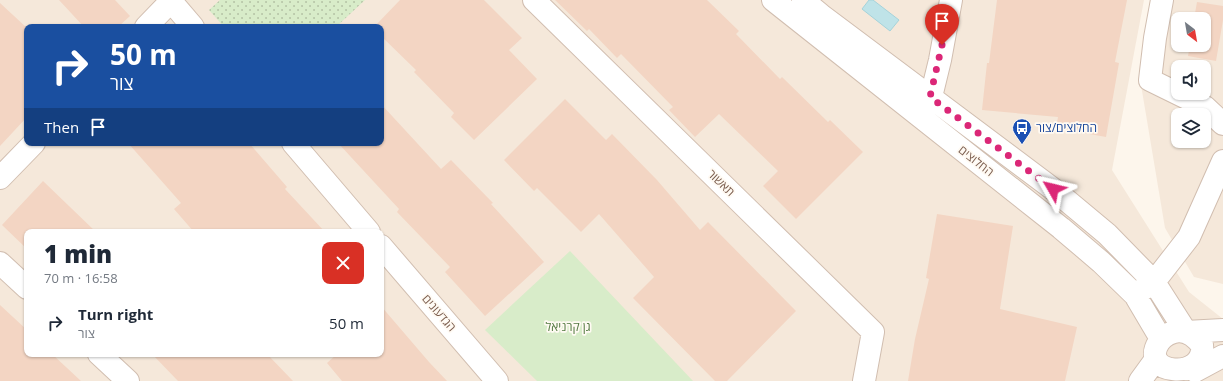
<!DOCTYPE html>
<html lang="en">
<head>
<meta charset="utf-8">
<style>
	:root { --surface:#fff; --page:#f6f6f7; --text:#1f2937; --muted:#747a83 }
	body { margin:0; font-family:"Open Sans","Noto Sans Hebrew",sans-serif; background:var(--page); color:var(--text); height:100vh; display:flex; flex-direction:column; font-size:15px; white-space:nowrap }
	* { box-sizing:border-box; margin:0 }
	p { font-size:13px; color:var(--muted) }
	.icon { flex:none; width:22px; height:22px; fill:none; stroke:currentColor; stroke-width:2; stroke-linecap:round; stroke-linejoin:round }
	.map { position:relative; flex:1; overflow:hidden }
	.panel { position:absolute; left:24px; top:229px; width:360px; height:128px; display:flex; flex-direction:column; background:var(--surface); border-radius:8px; box-shadow:0 1px 3px #0004 }
	.panel>* { flex:none }
	.banner { position:absolute; left:24px; top:24px; width:360px; height:122px; border-radius:8px; box-shadow:0 1px 3px #0004; background:#1a4fa0; color:#fff; overflow:hidden }
	.needle { width:26px; rotate:149deg }
	.fabs { position:absolute; left:1171px; top:12px; display:grid; gap:8px }
	.fabs a { display:grid; place-items:center; width:40px; height:40px; border-radius:8px; background:var(--surface); box-shadow:0 1px 3px #0004; font-size:20px }
	.pin { position:absolute; display:grid; place-items:center; width:34px; height:34px; color:#fff; margin:-41px -17px; border-radius:50% 50% 50% 0; rotate:-45deg; box-shadow:0 0 4px #0007 }
	.pin .icon { rotate:45deg }
	.me { position:absolute; width:44px; margin:-22px; rotate:307deg; stroke-linejoin:round; filter:drop-shadow(0 0 3px #0008) }
	.turn { display:flex; align-items:center; gap:14px; height:84px; padding:0 20px; font-size:18px }
	.turn .icon { width:52px; height:52px; stroke-width:2.5 }
	.turn b { display:block; font-size:28px; line-height:34px }
	.then { display:flex; align-items:center; height:38px; padding:0 20px; background:#0003; gap:8px; font-size:15px }
	.round { display:grid; place-items:center; flex:none; width:42px; height:42px; border-radius:8px; background:var(--page) }
	.headline { display:flex; align-items:center; justify-content:space-between; height:68px; padding:0 20px }
	h1 { font-size:24px; font-weight:800; line-height:30px }
	ul { padding:0; list-style:none }
	li { display:flex; align-items:center; gap:12px; height:52px; padding:0 20px }
	li div { flex:1 }
	li b { display:block; font-size:15px }
	li em { font-style:normal }
	.map>svg:first-child { display:block }
</style>
</head>
<body>
<div class="map">
<svg width="1223" height="381" viewBox="0 0 1223 381">
	<defs>
		<pattern id="grass-dots" width="8" height="8" patternUnits="userSpaceOnUse"><rect width="8" height="8" fill="#d8ecc9"/><path d="M2 2h.1M6 6h.1" fill="none" stroke="#b4c2a5" stroke-width="1.8" stroke-linecap="round"/></pattern>
	</defs>
	<rect width="100%" height="100%" fill="#fdf6ec"/>
	<!-- residential -->
	<path fill="#f5e8da" fill-rule="evenodd" d="M0 0H1144L1112 170 1189 292 1223 319V381H0ZM27 27H381V143H27ZM27 232H381V354H27Z
		M1151 0H1223V284L1194 277 1165 228 1139 73ZM1178 19H1204V45H1178ZM1178 67H1204V93H1178ZM1178 115H1204V141H1178Z"/>
	<!-- grass -->
	<path fill="url(#grass-dots)" d="M220 0H365L336 27H224L209 10Z"/>
	<!-- park -->
	<path fill="#d8ecc9" d="M570 251 693 381H537L485 330Z"/>
	<!-- water -->
	<path fill="#bfe3e8" stroke="#a5d3da" d="M869 0H873L899 20 890 31 862 9Z"/>
	<!-- building -->
	<path fill="#f3d5c3" d="M59 0H115L130 16 118 27H84Z
		M400 0H484L522 38 509 50 537 79 474 140 451 117 454 113 414 72 416 70 381 36V27H374Z
		M555 0H707L739 31 736 34 780 79 782 77 828 122 830 120 863 152 796 219 763 186 778 171 719 114 695 137 669 110 673 107 621 54 617 58 589 29 587 31Z
		M997 0H1127L1115 62 1119 63 1106 137 1056 128 1058 117 982 110 987 63H989Z
		M1197 2 1223 6V20L1216 61 1188 56 1190 45H1204V19H1194Z
		M0 3 27 28V117L0 146Z
		M565 99 606 140 612 134 657 180 700 230 708 222 796 311 727 381H715L633 298 654 277 599 214 581 232 537 188 534 191 504 160Z
		M381 104 441 169 451 160 493 203 491 204 544 262 485 316 445 272 450 267 397 212 399 209 338 143H381Z
		M128 143H249L287 187 285 189 325 232H194L174 209 181 203Z
		M43 181 96 232H27V249L2 225Z
		M937 214 1013 226 1000 309 1077 327 1065 381H908L915 339 929 279 926 278Z
		M0 305 27 330V354H52L81 381H0Z
		M381 306 429 362 447 381H342L327 363 337 354H381Z
		M152 354H267L293 381H178Z"/>
	<g fill="none" stroke-linecap="round" stroke-linejoin="round">
		<!-- minor casing -->
		<g stroke="#d1beb0" stroke-width="24">
			<path id="minor" d="M170 0 193 27
				M534 0 873 332 864 381
				M773 0 1061 228 1101 262 1135 295 1161 339
				M803 0 821 15 1053 189 1107 234 1154 282 1186 332
				M1162 0 1155 38 1150 80 1205 107 1223 124
				M146 27 172 0
				M931 97 940 60 951 0
				M293 143 369 232
				M0 178 34 143
				M381 246 497 381
				M0 263 27 288
				M1142 290 1154 282 1189 237 1223 161
				M1179 331C1190 332 1195 337 1202 345 1206 381 1138 375 1159 342 1164 335 1170 332 1179 331Z
				M1186 332 1223 330
				M99 354 128 381
				M1195 371 1223 356
				M1140 381 1156 359"/>
		</g>
		<!-- minor -->
		<use href="#minor" stroke="#fff" stroke-width="22"/>
	</g>
	<g fill="none" stroke-linecap="round" stroke-linejoin="round">
		<!-- route -->
		<path stroke="#db2777" stroke-width="7" stroke-dasharray="0 12.6" d="M942 45 930 97 1053 189"/>
	</g>
	<!-- icons -->
	<defs>
		<g id="bus-pin" transform="scale(1)"><path d="M0 17L-7.5 6A9.5 9.5 0 1 1 7.5 6Z" fill="#1a4fb4" stroke="#fffaf3"/><path d="M-5-6H5V4H4V6H2V4H-2V6H-4V4H-5ZM-3.5-4V0h7V-4ZM-3.5 1.2v1.5H-2V1.2ZM2 1.2v1.5H3.5V1.2Z" fill="#fff"/></g>
	</defs>
	<g fill-rule="evenodd">
		<use href="#bus-pin" x="1022" y="128"/>
	</g>
	<g text-anchor="middle" stroke-width="3.5" stroke-linejoin="round" paint-order="stroke">
		<!-- transit labels -->
		<g font-size="12" fill="#164399" stroke="#fffaf3" text-anchor="start">
			<text x="1036" y="132">החלוצים/צור</text>
		</g>
		<!-- street labels -->
		<g font-size="12" fill="#7a5c4d" stroke="#fffaf3">
			<text transform="translate(976 161) rotate(38)" y="4">החלוצים</text>
			<text transform="translate(721 183) rotate(44)" y="4">תאשור</text>
			<text transform="translate(439 313) rotate(49)" y="4">הגדעונים</text>
		</g>
		<!-- park labels -->
		<g font-size="12" fill="#537a41" stroke="#fffaf3">
			<text x="568" y="331">גן קרניאל</text>
		</g>
	</g>
</svg>
<div class="fabs">
<a><svg class="needle" viewBox="-14 -14 28 28"><path d="M0-13l5 13h-10z" fill="#e53935"/><path d="M0 13l5-13h-10z" fill="#747a83"/></svg></a>
<a><svg class="icon" aria-label="sound" viewBox="0 0 24 24"><path d="M4 9h4l5-4v14l-5-4H4zM17 9q2 3 0 6"/></svg></a>
<a><svg class="icon" aria-label="layers" viewBox="0 0 24 24"><path d="M12 4l9 5-9 5-9-5zM3 14l9 5 9-5"/></svg></a>
</div>
<div class="pin" style="left:942px;top:45px;background:#d93025"><svg class="icon" aria-label="arrive" viewBox="0 0 24 24"><path d="M6 21V4h12l-3 4 3 4H6"/></svg></div>
<svg class="me" style="left:1053px;top:189px" viewBox="-20 -20 40 40"><path d="M0-17L14 15 0 8-14 15z" fill="#db2777" stroke="#fff" stroke-width="4"/></svg>
<div class="banner">
<div class="turn"><svg class="icon" aria-label="right" viewBox="0 0 24 24"><path d="M7 20v-9h11M14 6l5 5-5 5"/></svg><div><b>50 m</b>צור</div></div>
<div class="then">Then<svg class="icon" aria-label="arrive" viewBox="0 0 24 24"><path d="M6 21V4h12l-3 4 3 4H6"/></svg></div>
</div>
<section class="panel">
<div class="headline"><div><h1>1 min</h1><p>70 m · 16:58</p></div><a class="round" style="background:#d93025;color:#fff"><svg class="icon" aria-label="close" viewBox="0 0 24 24"><path d="M6 6l12 12M18 6L6 18"/></svg></a></div>
<ul>
<li><svg class="icon" aria-label="right" viewBox="0 0 24 24"><path d="M7 20v-9h11M14 6l5 5-5 5"/></svg><div><b>Turn right</b><p>צור</p></div><em>50 m</em></li>
</ul>
</section>
</div>
</body>
</html>
